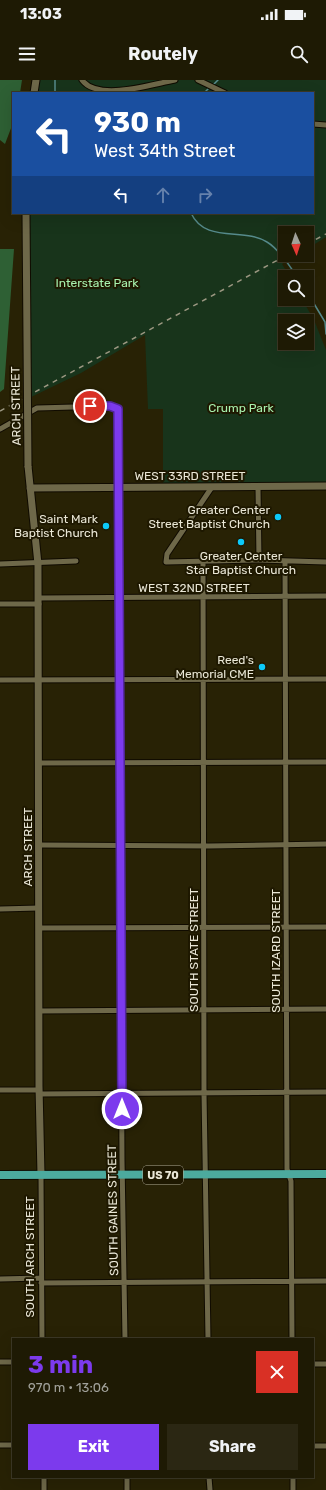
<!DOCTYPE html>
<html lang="en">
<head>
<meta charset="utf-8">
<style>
	:root { --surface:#1e1a04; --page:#2b2713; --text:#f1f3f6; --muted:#a1a19a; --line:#3c3826; --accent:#7c3aed }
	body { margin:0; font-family:Rubik,sans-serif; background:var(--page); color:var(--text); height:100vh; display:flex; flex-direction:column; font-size:15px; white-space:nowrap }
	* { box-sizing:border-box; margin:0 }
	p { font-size:13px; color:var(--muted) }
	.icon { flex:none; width:22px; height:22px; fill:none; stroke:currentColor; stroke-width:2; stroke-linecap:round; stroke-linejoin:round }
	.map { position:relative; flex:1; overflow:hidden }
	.sheet { position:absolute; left:12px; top:1258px; width:302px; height:140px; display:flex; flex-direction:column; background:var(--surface); border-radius:0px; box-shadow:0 4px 16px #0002,0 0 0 1px var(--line) }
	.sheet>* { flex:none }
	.guide { position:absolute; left:12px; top:12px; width:302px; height:122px; border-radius:0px; box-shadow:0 4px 16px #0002,0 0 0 1px var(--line); background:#1a4fa0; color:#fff; overflow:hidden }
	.needle { width:26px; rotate:177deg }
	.controls { position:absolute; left:278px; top:146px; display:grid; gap:8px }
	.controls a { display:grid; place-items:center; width:36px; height:36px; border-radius:0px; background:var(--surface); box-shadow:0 4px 16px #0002,0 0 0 1px var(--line); font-size:20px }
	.pin { position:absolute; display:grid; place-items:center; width:34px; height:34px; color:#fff; margin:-17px; border:2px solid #fff; border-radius:50%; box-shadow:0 1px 4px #0007 }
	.me { position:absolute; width:44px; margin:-22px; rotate:0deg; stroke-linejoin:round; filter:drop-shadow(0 0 3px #0008) }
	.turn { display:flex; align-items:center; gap:14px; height:84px; padding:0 16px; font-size:18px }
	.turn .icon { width:52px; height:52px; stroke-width:2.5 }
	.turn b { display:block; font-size:28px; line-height:34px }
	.lanes { display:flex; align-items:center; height:38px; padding:0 16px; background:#0003; justify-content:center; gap:20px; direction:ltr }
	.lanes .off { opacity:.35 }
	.round { display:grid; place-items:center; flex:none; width:42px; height:42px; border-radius:0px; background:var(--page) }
	.overview { display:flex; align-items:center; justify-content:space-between; height:68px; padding:0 16px }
	h1 { font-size:24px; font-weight:700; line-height:30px; color:var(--accent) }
	.action { display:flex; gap:8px; margin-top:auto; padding:8px 16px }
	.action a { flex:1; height:46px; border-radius:0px; background:var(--accent); color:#fff; font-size:16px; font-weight:700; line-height:46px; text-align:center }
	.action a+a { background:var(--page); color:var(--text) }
	.status { display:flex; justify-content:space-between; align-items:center; height:28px; padding:0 20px; background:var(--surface); direction:ltr }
	.status svg { height:11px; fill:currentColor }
	header { display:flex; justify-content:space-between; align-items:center; height:52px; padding:0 16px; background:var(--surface); font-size:18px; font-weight:700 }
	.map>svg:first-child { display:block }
</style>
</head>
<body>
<div class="status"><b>13:03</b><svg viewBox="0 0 49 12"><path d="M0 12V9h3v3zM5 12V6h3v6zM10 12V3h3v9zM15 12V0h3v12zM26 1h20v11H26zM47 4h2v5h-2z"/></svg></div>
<header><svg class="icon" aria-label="menu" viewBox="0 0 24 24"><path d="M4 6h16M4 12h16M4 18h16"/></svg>Routely<svg class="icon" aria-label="search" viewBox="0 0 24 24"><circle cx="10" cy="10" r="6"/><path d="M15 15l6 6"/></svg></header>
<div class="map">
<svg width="326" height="1410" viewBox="0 0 326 1410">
	<rect width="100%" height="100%" fill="#282205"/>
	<!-- green -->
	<path fill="#18341b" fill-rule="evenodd" d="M39 0H326V157L307 169V153H285V175H297L282 184 290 197H285V219H302L314 240 326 270V406H163V329H148L145 255 81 293 27 319 26 133H313V13H39ZM285 241H307V263H285Z"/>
	<!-- forest -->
	<path fill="#2e6034" d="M0 0H22L20 13H13V43L5 64 0 60Z
		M0 169H14L4 309 0 312Z"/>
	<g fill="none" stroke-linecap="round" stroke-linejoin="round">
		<!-- stream -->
		<path stroke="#568b8c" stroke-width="1.5" d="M213 5 218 0
			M55 13V0
			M204 13 210 7
			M191 133C205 164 244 147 267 162 277 168 290 186 297 197
			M307 212 325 242 326 254"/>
		<!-- street casing -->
		<g stroke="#100b00" stroke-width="7">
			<path id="street" d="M82 0C98 22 152 4 175 0
				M198 0 225 13
				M313 44 326 45
				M0 349 37 328 110 326 118 329 122 1080 125 1259
				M212 407 167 474 166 482 259 480 326 482
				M258 407 259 480
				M203 481 204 1013 208 1259
				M285 481 287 1089 291 1101 292 1259
				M0 484 76 481
				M39 518 326 516
				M0 524H39
				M0 600 326 599
				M39 683 326 682
				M40 765 209 766 326 764
				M0 829 39 828
				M39 848 326 847
				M39 931 326 929
				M0 1010H39
				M39 1014 326 1012
				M41 1095 42 1259
				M0 1199 41 1198
				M41 1203 326 1201
				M0 1282H13
				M313 1284H326
				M0 1365H13
				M313 1366H326
				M44 1397V1410
				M127 1397V1410
				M209 1397 210 1410
				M293 1410V1397"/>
		</g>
		<!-- secondary casing -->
		<g stroke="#100b00" stroke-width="9">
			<path id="secondary" d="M34 13 36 0
				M28 386 38 484 39 1006 41 1095
				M30 408 326 406"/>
		</g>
		<!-- primary casing -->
		<g stroke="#100b00" stroke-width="10">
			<path id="primary" d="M0 1095 326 1094"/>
		</g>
		<!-- street -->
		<use href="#street" stroke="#6e6849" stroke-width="5"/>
		<!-- secondary -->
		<use href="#secondary" stroke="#6e6849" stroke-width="7"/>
		<!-- primary -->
		<use href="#primary" stroke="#4caa9e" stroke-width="8"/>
		<!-- rail -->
		<path stroke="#9b9781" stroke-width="1.5" stroke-dasharray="5 5" stroke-linecap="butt" d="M307 164 326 154
			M0 331 287 175"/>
		<!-- secondary-bridge casing -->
		<g stroke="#100b00" stroke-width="9" stroke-linecap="butt">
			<path id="secondary-bridge" d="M26 133 28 386"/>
		</g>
		<!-- secondary-bridge -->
		<use href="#secondary-bridge" stroke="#6e6849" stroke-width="7"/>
	</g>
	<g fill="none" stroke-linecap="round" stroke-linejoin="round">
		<!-- route casing -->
		<g stroke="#51269a" stroke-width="10">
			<path id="route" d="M90 326H110L118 329 122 1029"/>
		</g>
		<!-- route -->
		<use href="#route" stroke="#7c3aed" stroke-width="7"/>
	</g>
	<!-- markers -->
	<g fill="#0ccafa" stroke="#1e1800" stroke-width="1.5">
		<circle cx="278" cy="437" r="4"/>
		<circle cx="106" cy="446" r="4"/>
		<circle cx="241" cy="462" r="4"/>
		<circle cx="262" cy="587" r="4"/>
	</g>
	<g text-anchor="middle" stroke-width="4" stroke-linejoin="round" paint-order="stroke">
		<!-- shield labels -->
		<rect fill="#1e1800" stroke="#ada996" stroke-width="1" x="143" y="1086" width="40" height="18" rx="3"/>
		<g font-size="11" font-weight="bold" fill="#eae7d6">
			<text x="163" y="1099">US 70</text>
		</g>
		<!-- park labels -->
		<g font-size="12" fill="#a8f2ae" stroke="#1e1800">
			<text x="97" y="207">Interstate Park</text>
			<text x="241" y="332">Crump Park</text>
		</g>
		<!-- street labels -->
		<g font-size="12" fill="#eae7d6" stroke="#1e1800">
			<text transform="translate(16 326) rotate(-91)" y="4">ARCH STREET</text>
			<text x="190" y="400">WEST 33RD STREET</text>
			<text x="194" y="512">WEST 32ND STREET</text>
			<text transform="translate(28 767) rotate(-90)" y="4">ARCH STREET</text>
			<text transform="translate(194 870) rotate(-90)" y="4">SOUTH STATE STREET</text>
			<text transform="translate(276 871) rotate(-90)" y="4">SOUTH IZARD STREET</text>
			<text transform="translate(113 1130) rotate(-91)" y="4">SOUTH GAINES STREET</text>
			<text transform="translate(30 1177) rotate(-90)" y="4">SOUTH ARCH STREET</text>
		</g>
		<!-- poi labels -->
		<g font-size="12" fill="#eae7d6" stroke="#1e1800" text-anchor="end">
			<text x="270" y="434">Greater Center<tspan x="270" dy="14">Street Baptist Church</tspan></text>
			<text x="98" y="443">Saint Mark<tspan x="98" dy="14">Baptist Church</tspan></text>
			<text x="241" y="480" text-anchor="middle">Greater Center<tspan x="241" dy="14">Star Baptist Church</tspan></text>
			<text x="254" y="584">Reed's<tspan x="254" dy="14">Memorial CME</tspan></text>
		</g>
	</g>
</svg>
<div class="controls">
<a><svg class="needle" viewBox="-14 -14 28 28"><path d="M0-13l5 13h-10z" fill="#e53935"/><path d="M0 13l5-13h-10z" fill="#a1a19a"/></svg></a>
<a><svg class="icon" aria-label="search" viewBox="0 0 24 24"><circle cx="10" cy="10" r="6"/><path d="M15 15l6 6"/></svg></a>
<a><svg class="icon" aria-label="layers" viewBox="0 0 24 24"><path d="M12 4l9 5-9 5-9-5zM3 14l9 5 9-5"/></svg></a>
</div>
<div class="pin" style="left:90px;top:326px;background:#d93025"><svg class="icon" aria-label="arrive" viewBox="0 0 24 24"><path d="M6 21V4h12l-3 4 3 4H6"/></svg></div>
<svg class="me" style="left:122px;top:1029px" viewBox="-20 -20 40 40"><circle r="17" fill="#7c3aed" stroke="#fff" stroke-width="3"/><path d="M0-11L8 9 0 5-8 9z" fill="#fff"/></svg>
<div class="guide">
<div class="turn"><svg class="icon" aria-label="left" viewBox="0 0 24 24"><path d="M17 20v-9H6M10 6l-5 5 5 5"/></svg><div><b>930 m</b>West 34th Street</div></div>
<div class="lanes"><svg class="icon" aria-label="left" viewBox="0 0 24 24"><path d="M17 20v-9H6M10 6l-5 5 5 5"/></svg><svg class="icon off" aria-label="ahead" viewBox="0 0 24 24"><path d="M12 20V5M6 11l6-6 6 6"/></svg><svg class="icon off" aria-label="right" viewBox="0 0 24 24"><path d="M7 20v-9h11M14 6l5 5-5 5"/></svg></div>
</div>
<section class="sheet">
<div class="overview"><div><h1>3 min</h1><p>970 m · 13:06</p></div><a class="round" style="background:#d93025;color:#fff"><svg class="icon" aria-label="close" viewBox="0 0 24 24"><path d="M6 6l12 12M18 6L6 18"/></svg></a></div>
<div class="action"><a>Exit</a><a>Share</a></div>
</section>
</div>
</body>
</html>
